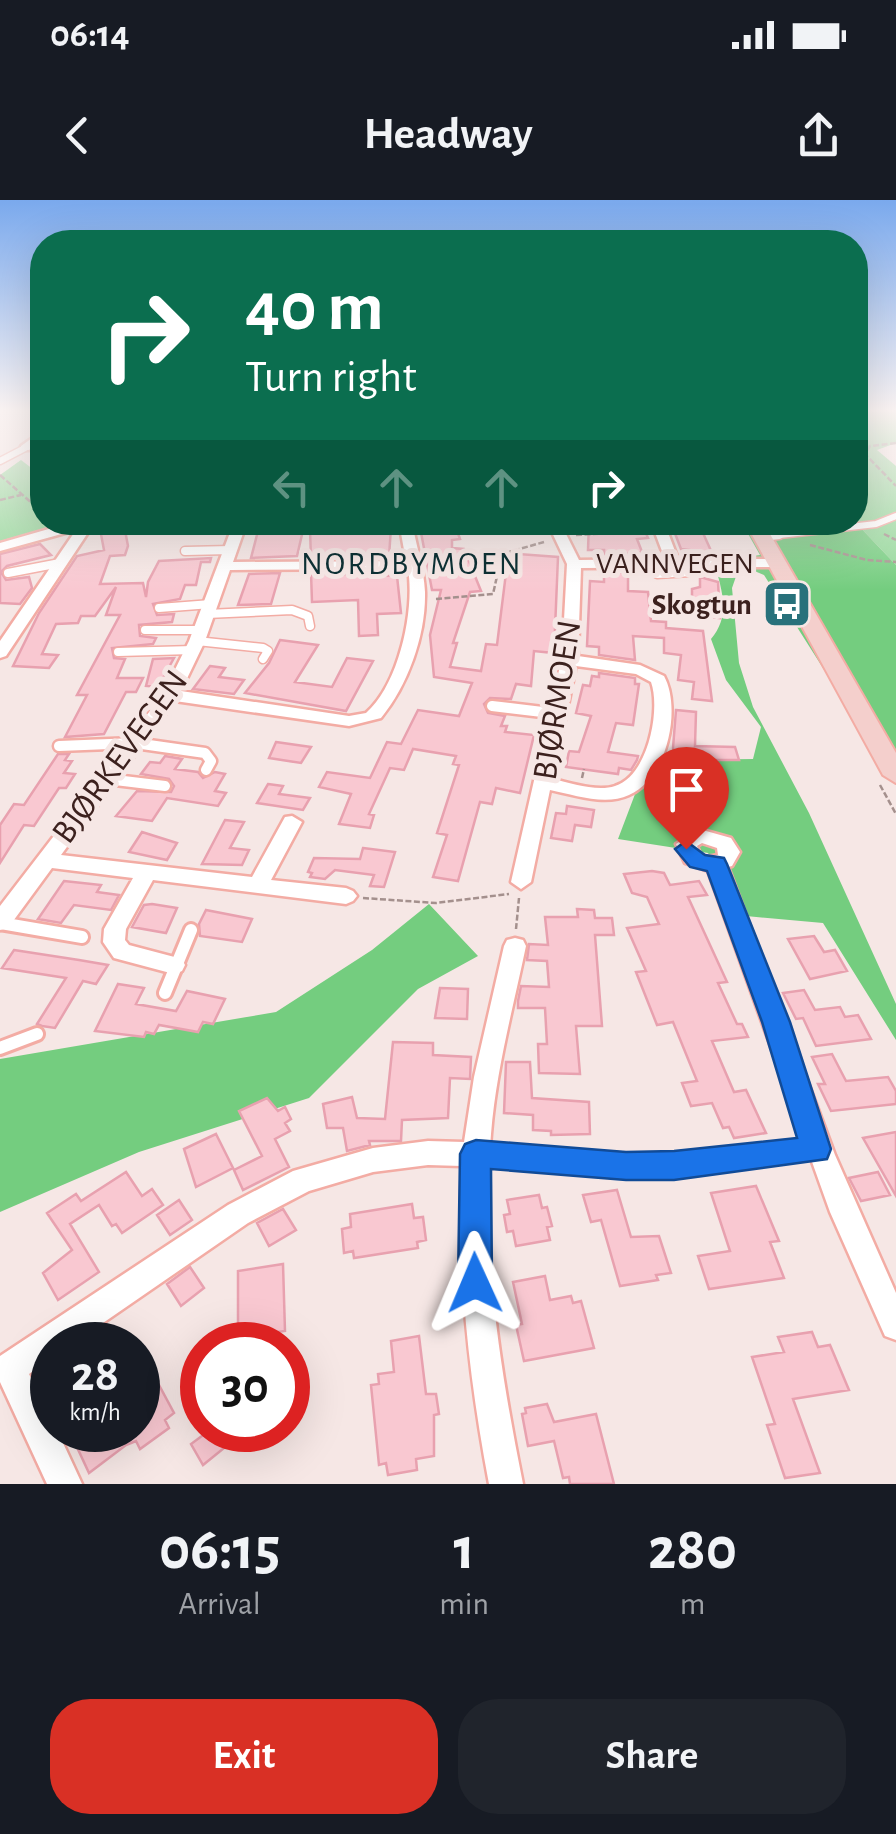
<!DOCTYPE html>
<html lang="en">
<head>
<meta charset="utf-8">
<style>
	:root { --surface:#171b24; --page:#20242c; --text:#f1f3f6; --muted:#9ea1a6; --accent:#d93025 }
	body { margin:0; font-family:"Alegreya Sans",sans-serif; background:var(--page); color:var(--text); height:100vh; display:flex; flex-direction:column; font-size:38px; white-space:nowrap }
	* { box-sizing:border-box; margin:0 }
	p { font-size:32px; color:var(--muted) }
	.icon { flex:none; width:55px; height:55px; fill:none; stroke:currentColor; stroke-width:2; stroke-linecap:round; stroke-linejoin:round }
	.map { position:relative; height:1284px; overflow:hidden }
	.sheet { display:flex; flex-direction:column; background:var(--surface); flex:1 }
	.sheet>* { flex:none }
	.guide { position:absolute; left:30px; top:30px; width:838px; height:305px; border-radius:40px; box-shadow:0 10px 40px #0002; background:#0b6e4f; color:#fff; overflow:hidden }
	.speed { position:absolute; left:30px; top:1122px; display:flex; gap:20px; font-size:50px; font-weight:700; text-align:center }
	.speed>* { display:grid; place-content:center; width:130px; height:130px; border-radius:50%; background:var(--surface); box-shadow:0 10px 40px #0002; line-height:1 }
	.speed small { font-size:25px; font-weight:400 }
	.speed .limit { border:15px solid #d22; background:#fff; color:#111 }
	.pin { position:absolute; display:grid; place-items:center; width:85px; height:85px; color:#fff; margin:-102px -42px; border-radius:50% 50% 50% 0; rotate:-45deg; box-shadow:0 0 10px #0007 }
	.pin .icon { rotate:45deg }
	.me { position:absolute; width:110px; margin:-55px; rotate:359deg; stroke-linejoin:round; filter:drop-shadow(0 0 8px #0008) }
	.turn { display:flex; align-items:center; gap:35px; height:210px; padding:0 50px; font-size:45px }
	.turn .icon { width:130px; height:130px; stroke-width:2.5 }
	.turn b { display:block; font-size:70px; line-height:85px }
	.lanes { display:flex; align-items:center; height:95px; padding:0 50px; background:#0003; justify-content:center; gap:50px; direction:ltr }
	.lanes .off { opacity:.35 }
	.eta { display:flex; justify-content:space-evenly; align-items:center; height:170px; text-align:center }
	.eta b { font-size:60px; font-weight:600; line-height:70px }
	.button { display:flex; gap:20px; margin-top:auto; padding:20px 50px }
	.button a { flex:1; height:115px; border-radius:40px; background:var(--accent); color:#fff; font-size:40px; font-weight:600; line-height:115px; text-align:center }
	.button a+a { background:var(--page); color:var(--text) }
	.status { display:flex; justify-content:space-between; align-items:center; height:70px; padding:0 50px; background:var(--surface); direction:ltr }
	.status svg { height:28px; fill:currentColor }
	header { display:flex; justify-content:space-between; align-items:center; height:130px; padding:0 50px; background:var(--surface); font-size:45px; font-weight:600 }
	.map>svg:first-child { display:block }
</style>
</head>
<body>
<div class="status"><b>06:14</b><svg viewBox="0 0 49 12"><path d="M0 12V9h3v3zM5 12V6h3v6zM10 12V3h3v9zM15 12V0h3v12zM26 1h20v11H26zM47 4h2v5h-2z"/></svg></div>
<header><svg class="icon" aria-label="back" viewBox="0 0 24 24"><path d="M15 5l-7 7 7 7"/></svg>Headway<svg class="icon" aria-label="share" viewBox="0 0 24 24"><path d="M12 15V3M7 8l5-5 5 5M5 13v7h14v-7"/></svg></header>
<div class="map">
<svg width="896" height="1284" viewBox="0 0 896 1284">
	<rect width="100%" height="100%" fill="#f6e7e5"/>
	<!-- green -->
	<path fill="#92d899" d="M855 211H896V243L877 250 896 266V365L858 325 781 332 774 323 855 322Z
		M21 260 42 276V322L65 323 0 341V275Z"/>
	<!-- forest -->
	<path fill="#74cd7f" d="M858 325 896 365V560L835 487 764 375 740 365 732 388 739 463 753 507 809 613 896 804V840L823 723 746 716 708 653 618 639 640 581 681 560 753 559 761 527 726 480 711 439C732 414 721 389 714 361L760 355 747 332Z
		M429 704 478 756 418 789 309 898 139 952 0 1012V859L276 812 372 750Z"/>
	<!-- building -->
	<path fill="#f9c8d1" stroke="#e8a1af" stroke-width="2.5" d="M419 322H454L460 339 452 340V348L464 349 481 391 470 392 453 443H457L450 467 481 471 486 444 497 445 506 373 517 374 519 354 558 357 554 453 534 451 531 486 516 484 511 499 490 498 484 504 488 513 505 516 501 526H507L505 532 534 535 520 593 496 588 492 604 480 602 458 681 433 677 447 635 437 633 459 565 453 564 456 556 413 549 404 570 390 568 369 614 374 615 370 628 339 624 351 594 319 587 327 572 370 578 387 542 401 544 418 510 459 516 472 483 434 477 430 435 441 390H432Z
		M589 322H641L648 338 637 339 642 352 604 356V350H588Z
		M681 322H698L712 353 681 349 671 323Z
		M124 325 128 346 125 355 110 356 100 384 143 383 146 397 148 382 159 361 211 358 210 362H201L196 385H185L180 399 153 404 157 415 174 414 172 422 139 425 140 436 156 438 153 444 112 448 114 458 125 459 117 478H143L136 492H126L104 534 65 537 87 495H77L120 415H106L116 387 95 416H81L78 423 56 424 42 454 58 455 49 468 13 466 39 413 77 356 104 350 100 329Z
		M304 326 297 356 251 358 258 331Z
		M391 327 389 357 311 358 310 330Z
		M40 344 51 355 7 366 1 372 6 380 29 377 32 388 20 404 0 403V354Z
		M604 372H628V391L648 392 651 421 666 422V428L703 431 712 501 692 499 694 482 678 480 681 455 664 453V438L633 436 635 460 599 455V447L587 446 590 381 604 382Z
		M280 373 271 404 238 405 249 374Z
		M311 373 397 376 401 413 377 414 378 435 359 436 358 400 312 402Z
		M700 377 718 382 720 418 701 416V403L692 402V389L700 387Z
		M280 440 318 445 295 482 332 487 347 458 373 461 346 511 245 493 269 463Z
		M174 458 158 487 146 486 153 459Z
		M210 466 225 468 219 477 244 480 234 494 193 489Z
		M599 473 635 478V484H639L633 525 616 523 608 552 638 556 637 560 631 570 619 568 618 574 566 567 569 551 579 552 591 516 576 513 583 485 590 486 592 476 599 477Z
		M676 510 696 512 695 546 735 547 739 560H698L700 568H678L673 548Z
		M276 542 311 547 301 563 269 558Z
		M58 554H69L65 560 72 561 64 573 75 574 66 588H59L34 626 24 625 0 663V625L14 604 24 605Z
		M165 556 182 559 175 569 198 572 203 578 215 572 225 574 215 591 226 593 218 606 167 598 152 621 116 616 137 591 171 592 174 586 169 579 141 574 150 562 160 563Z
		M268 584 283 586 279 594 310 598 303 610 257 603Z
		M567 606 594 610 591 627 575 625 572 641 551 638 556 613 566 614Z
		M225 620 244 622 230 648 249 650 242 665 202 664Z
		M142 632 177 643 167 660 129 652Z
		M363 648 395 652 384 687 370 686 374 675 335 670 325 679 310 677 312 673 308 672 314 658 360 659Z
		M652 671 664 673 670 685 699 681 707 695 688 697 727 782 718 783 737 824H742L748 837 712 841 734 892 746 890 766 933 734 938 729 927 723 928 712 903 691 906 682 883 697 881 673 822 657 825 636 772 646 771 627 728 659 724 647 697 632 693 624 674Z
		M64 681 101 685 97 692 119 695 111 710 74 705 61 723 38 719Z
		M152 704 177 708 166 733 132 727 144 705Z
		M577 709 594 710 595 718H612L614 735H595L602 826H576L580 874 539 873 538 844H547L545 808H518V801L521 786 549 787 547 761 527 760 529 744 548 745 545 717H578Z
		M206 710 252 719 242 742 200 736 199 724Z
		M814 736 824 752 835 750 847 771 810 779 788 739Z
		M14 750 79 760 108 765 96 784 83 781 55 828 42 826 37 824 66 778 2 768Z
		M118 784 144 788 136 804 176 811 187 791 225 799 213 824 203 822 198 832 159 825 154 834 146 832 144 837 95 831Z
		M440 788 468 789 467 819 435 818Z
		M804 790 815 810 840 807 845 817 858 815 871 839 816 846 803 818 796 819 783 793Z
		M393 842 433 843V855L471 857 470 879 450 878 448 918 402 920 401 941H369L370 945 347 951 343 928H327L323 904 352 897 357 918 385 919Z
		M832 854 846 881 888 877 896 891V904L831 911 818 884H825L812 857Z
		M506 862H530L532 898 589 902 590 934 551 935V931L533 930V915L504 913Z
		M267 898 278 911 285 907 291 919 285 923 290 931 275 939 289 967 243 990 234 970 262 956 239 911Z
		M896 932V996L863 938Z
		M216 934 233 968 196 987 184 949Z
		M126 972 142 996 152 989 163 1005 122 1033 116 1024 112 1026 99 1005 70 1024 99 1072 58 1100 43 1073 72 1050 47 1013 76 994 81 1001Z
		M878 972 890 995 861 1001 849 978Z
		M756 986 779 1041 770 1042 784 1078 709 1089 698 1056 730 1051 711 993Z
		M617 990 631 1037 659 1036 671 1073 656 1075 658 1080 620 1086 601 1020 591 1022 583 995Z
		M539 995 542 1008 547 1007 552 1026 547 1027 550 1040 516 1046 513 1031 507 1032 504 1015 510 1014 507 1000Z
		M179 1000 192 1020 170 1035 157 1015Z
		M412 1004 414 1018 423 1017 426 1040 417 1042 418 1048 354 1058 353 1051 344 1053 342 1029 351 1027 350 1014Z
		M283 1009 296 1030 269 1046 257 1023Z
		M283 1064 285 1131 270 1133 271 1143 246 1145 245 1137 238 1138V1071Z
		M190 1067 204 1088 181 1106 167 1084Z
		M545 1076 550 1100 571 1096 573 1103 581 1101 594 1148 524 1161 516 1125 522 1124 513 1082Z
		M812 1132 818 1147 830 1145 849 1190 793 1199 820 1273 785 1278 767 1225 775 1224 752 1157 784 1152 778 1137Z
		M419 1136 426 1194H436L439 1214 434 1215V1256L416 1259 417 1270 388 1275 386 1263 379 1265 371 1185 379 1184 378 1174 394 1172 391 1141Z
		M138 1146 174 1213 165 1220 169 1228 140 1249 136 1241 126 1245 89 1273 69 1230H138Z
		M547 1204 554 1222 596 1214 614 1284H570L569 1277 563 1278 554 1241 528 1246 522 1214 526 1213 525 1208Z
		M210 1230H221L229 1244 203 1265 191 1244Z"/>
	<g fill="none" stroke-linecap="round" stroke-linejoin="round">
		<!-- lane-far4 casing -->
		<g stroke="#f3aca4" stroke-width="9">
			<path id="lane-far4" d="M0 261 25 248
				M762 337 876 324 896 316"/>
		</g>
		<!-- lane-far3 casing -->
		<g stroke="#f3aca4" stroke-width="11">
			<path id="lane-far3" d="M762 337 779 335
				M185 351 231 350
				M8 373 60 363
				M657 374 691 372 688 363
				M159 408 211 404
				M207 414 292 410 308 416 310 426
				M145 430H201
				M197 441 263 448 268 451 263 459
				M118 452 193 450"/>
		</g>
		<!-- lane-far2 casing -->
		<g stroke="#f3aca4" stroke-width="15">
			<path id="lane-far2" d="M492 506 559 514
				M59 546 135 543 205 553 211 561 206 570
				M107 579 165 586"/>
		</g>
		<!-- lane-far1 casing -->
		<g stroke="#f3aca4" stroke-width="18">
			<path id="lane-far1" d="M0 723 82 737
				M165 793 191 730
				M0 848 37 834
				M479 954 526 958
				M742 958 816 949"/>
		</g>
		<!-- lane casing -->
		<g stroke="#f3aca4" stroke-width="20">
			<path id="lane" d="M495 955 626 966H674L763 955"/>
		</g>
		<!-- street casing -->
		<g stroke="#f3aca4" stroke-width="5">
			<path id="street" d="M42 231V239L29 250H21V246Z
				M73 322H95L6 456 0 458V441L76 330 0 351V343Z
				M234 322H247L233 362 406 361 399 322H412C416 345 424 369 425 392 426 435 408 485 381 518L349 526 175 501 61 655 252 677 285 617 292 616 302 622 271 680 346 688 353 691 357 696 353 701 346 704 153 680 126 729 125 740 129 745 182 759 185 765 182 771 174 774 114 758 103 742 104 729 133 678 52 668 8 728 0 730V706L163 494 189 441ZM408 369C415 410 399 484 366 513L349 516 181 491 205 441 230 370Z
				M547 322H560L579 360 665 359 651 322H664L678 359H776L783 363 776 367 581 368 578 456 640 465 664 476C682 509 667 579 629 595 605 606 575 595 550 590L531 682 521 689 511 682 562 457 567 364ZM576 466 636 474 651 482C661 510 648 576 615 586 597 592 571 583 553 579Z
				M699 629 731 638 740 652 732 666 728 667 835 955 896 1093V1140L885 1136 830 1012 708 671 685 663 676 644ZM702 643 717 648 718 655 707 657 700 654 697 646Z
				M515 738 523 740 526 746C513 808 496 871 491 934 481 1052 500 1169 523 1284H489C469 1178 457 1073 462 966L428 965 373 972 309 991 248 1023 71 1145H52V1158L29 1174 52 1221V1230H57L82 1284H47L0 1182V1156L228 1005 293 971 373 948 428 941 464 942 474 877 504 746 507 740Z"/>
		</g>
		<!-- secondary casing -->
		<g stroke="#f3aca4" stroke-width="4">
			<path id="secondary" d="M745 322H763L896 553V583L883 575Z"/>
		</g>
		<!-- path -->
		<path stroke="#a4908d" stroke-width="2.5" stroke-dasharray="6 2.5" stroke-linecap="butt" d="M896 243 870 246 865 254 896 286
			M0 275 42 312
			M0 300 21 295
			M676 331 738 332
			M884 334 896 340
			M576 335 643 331
			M810 345 867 360 896 362
			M436 399 493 394 502 354 544 342
			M582 578 584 569
			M880 585 896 614
			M650 591 683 631
			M363 698 436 703 509 694
			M516 729 519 698"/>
		<!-- lane-far4 -->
		<use href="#lane-far4" stroke="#fff" stroke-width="6"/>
		<!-- lane-far3 -->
		<use href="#lane-far3" stroke="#fff" stroke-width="8"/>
		<!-- lane-far2 -->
		<use href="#lane-far2" stroke="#fff" stroke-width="10"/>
		<!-- lane-far1 -->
		<use href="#lane-far1" stroke="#fff" stroke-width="12"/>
		<!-- lane -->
		<use href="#lane" stroke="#fff" stroke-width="15"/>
		<!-- street -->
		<use href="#street" fill="#fff" fill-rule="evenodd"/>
		<!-- secondary -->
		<use href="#secondary" fill="#f4cfcc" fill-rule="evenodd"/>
	</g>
	<!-- sky -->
	<linearGradient id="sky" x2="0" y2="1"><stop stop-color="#7aa9ed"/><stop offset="0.54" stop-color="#fbf4f3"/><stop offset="1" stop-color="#fbf4f3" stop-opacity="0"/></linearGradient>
	<rect width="896" height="390" fill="url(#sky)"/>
	<!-- route -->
	<path fill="#1a73e8" stroke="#114b97" stroke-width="2.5" d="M686 641 705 655 724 658 727 664 790 822 831 949 827 959 674 980H626L491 969 492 1083 487 1095 475 1100 463 1095 458 1083 460 954 465 944 476 940 626 952 674 951 797 938 762 822 707 671 690 667 675 649Z"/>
	<!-- icons -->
	<defs>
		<g id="bus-square" transform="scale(2.5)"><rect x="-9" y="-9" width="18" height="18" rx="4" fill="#28717b" stroke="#f6e7e5"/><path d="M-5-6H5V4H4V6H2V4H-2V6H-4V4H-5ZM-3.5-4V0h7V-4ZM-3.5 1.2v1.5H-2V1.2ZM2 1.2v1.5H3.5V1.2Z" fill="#fff"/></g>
	</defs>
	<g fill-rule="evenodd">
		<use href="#bus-square" x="787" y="404"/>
	</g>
	<g text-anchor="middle" stroke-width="10" stroke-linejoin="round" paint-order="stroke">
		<!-- far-street labels -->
		<g font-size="30" fill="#3c211e" stroke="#f6e7e5">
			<text x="675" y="373">VANNVEGEN</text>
		</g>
		<!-- far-poi labels -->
		<g font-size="30" font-weight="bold" fill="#3c211e" stroke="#f6e7e5" text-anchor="end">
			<text x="752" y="414">Skogtun</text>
		</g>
		<!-- far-neighbourhood labels -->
		<g font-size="32" letter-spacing="2.5" fill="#0e3135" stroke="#f6e7e5">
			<text x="412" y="374">NORDBYMOEN</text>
		</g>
		<!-- street labels -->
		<g font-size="35" fill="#3c211e" stroke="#f6e7e5">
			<text transform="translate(556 500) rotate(-81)" y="12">BJØRMOEN</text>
			<text transform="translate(119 556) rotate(-54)" y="12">BJØRKEVEGEN</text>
		</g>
	</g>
</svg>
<div class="speed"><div>28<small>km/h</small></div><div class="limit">30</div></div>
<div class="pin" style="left:686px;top:649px;background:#d93025"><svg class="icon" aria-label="arrive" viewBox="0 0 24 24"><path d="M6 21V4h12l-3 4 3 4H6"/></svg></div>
<svg class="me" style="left:475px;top:1083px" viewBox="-20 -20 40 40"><path d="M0-17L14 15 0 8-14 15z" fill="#1a73e8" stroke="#fff" stroke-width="4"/></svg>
<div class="guide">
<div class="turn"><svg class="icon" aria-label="right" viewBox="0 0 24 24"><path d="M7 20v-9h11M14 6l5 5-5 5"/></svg><div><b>40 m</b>Turn right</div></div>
<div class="lanes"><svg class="icon off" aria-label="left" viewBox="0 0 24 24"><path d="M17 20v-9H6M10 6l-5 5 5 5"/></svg><svg class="icon off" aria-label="ahead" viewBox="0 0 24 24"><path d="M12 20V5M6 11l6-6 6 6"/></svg><svg class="icon off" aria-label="ahead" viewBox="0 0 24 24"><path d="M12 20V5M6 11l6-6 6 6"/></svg><svg class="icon" aria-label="right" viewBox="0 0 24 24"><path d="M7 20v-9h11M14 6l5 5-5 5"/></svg></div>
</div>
</div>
<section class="sheet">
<div class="eta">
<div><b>06:15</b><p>Arrival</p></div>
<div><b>1</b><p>min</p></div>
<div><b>280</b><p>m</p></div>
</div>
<div class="button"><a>Exit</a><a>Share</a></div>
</section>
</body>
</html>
